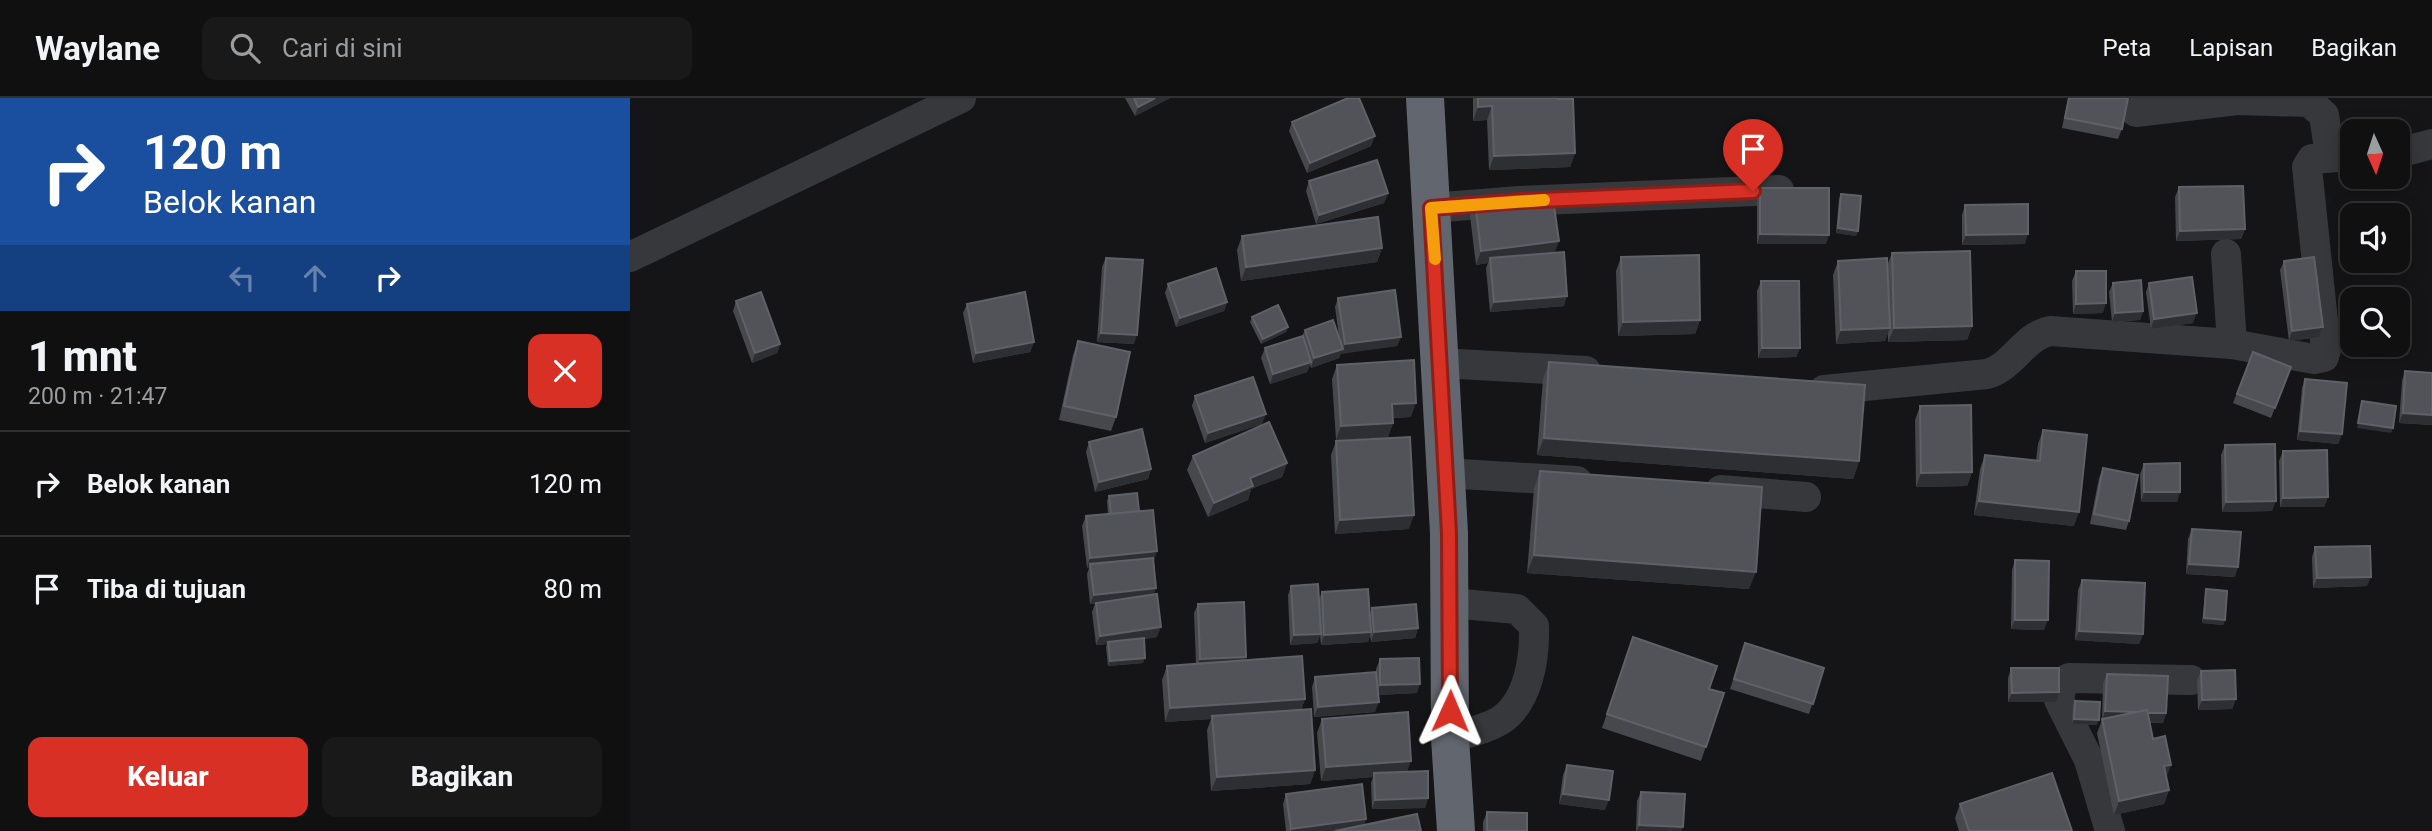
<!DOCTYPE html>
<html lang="id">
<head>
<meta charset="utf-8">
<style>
	:root { --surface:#101011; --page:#19191a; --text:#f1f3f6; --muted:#9c9d9f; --line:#303031; --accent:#d93025 }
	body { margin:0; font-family:Roboto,sans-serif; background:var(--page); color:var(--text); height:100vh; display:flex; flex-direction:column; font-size:26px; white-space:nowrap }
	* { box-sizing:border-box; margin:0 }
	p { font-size:23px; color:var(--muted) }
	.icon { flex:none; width:38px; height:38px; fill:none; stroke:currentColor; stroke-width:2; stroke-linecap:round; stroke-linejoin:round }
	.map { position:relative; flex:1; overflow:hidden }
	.details { display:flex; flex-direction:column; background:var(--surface); width:630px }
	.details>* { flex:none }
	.top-card { background:#1a4fa0; color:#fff; overflow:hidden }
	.needle { width:46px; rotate:177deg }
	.fabs { position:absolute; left:1710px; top:21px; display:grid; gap:14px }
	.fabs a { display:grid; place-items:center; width:70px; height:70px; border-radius:14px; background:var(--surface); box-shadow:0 4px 18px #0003,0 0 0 2px var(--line); font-size:35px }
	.pin { position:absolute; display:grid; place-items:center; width:60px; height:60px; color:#fff; margin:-72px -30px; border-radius:50% 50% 50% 0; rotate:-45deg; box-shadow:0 0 7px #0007 }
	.pin .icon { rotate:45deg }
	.me { position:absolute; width:77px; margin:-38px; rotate:1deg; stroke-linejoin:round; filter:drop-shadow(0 0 5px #0008) }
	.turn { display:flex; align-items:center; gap:24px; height:147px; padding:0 28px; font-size:32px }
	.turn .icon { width:91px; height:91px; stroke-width:2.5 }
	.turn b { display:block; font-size:49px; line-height:60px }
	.lanes { display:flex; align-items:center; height:66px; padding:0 28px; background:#0003; justify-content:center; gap:35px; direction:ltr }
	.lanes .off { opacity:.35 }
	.round { display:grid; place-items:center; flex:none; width:74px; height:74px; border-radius:14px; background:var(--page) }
	.summary { display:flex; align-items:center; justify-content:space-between; height:119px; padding:0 28px }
	h1 { font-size:42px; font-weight:800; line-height:52px }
	.button { display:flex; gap:14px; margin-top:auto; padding:14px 28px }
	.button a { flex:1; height:80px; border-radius:14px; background:var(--accent); color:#fff; font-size:28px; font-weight:800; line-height:80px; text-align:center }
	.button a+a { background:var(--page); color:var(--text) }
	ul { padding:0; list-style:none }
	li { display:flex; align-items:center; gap:21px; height:105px; padding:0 28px; border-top:2px solid var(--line) }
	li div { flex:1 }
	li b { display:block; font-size:26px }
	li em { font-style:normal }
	header { display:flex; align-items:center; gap:42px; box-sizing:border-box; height:98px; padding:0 35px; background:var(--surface); border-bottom:2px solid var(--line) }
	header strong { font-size:33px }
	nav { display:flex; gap:38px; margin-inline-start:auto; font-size:24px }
	.search { width:490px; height:63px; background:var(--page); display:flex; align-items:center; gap:18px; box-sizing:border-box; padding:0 24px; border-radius:14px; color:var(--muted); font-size:26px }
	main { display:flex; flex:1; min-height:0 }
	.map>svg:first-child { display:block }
</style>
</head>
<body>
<header>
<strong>Waylane</strong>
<div class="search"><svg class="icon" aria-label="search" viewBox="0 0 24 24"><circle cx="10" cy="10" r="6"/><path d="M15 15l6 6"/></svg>Cari di sini</div>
<nav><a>Peta</a><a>Lapisan</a><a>Bagikan</a></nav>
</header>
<main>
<section class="details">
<div class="top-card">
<div class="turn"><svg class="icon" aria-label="right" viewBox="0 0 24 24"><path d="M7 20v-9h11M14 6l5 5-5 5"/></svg><div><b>120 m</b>Belok kanan</div></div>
<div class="lanes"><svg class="icon off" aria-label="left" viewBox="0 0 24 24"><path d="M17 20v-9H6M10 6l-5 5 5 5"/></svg><svg class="icon off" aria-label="ahead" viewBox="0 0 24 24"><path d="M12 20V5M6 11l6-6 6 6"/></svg><svg class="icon" aria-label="right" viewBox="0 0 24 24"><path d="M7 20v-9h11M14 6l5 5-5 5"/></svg></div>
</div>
<div class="summary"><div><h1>1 mnt</h1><p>200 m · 21:47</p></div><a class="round" style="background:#d93025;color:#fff"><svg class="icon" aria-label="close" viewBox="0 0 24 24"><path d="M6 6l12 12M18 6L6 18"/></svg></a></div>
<ul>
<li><svg class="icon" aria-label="right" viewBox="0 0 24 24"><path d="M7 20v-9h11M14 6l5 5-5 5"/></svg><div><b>Belok kanan</b></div><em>120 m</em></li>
<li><svg class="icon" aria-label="arrive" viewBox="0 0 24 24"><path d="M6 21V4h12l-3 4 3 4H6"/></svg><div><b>Tiba di tujuan</b></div><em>80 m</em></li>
</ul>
<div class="button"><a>Keluar</a><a>Bagikan</a></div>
</section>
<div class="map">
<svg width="1802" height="733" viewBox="0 0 1802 733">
	<rect width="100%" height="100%" fill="#151517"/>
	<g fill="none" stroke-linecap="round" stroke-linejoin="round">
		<!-- minor -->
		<path stroke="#36383c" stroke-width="30" d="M1506 14 1607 2 1679 4 1694 17 1700 59
			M1768 55 1802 46
			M801 110 889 103 1149 92
			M1596 156 1602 246
			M0 159 331 0
			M810 265 956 273
			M1194 292 1357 276C1383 269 1394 238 1420 233L1602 246 1684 261 1694 259 1696 252 1677 69 1682 61 1722 58
			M815 375 947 383
			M1091 392 1176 399
			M820 640C836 635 857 631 871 622 899 603 905 559 904 528L887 511 821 505
			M1480 733 1459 662 1429 602 1432 586 1439 580 1561 582"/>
		<!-- highway -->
		<path stroke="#62666e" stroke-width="38" d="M795 0 819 435 820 640 826 733"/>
	</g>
	<!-- wall -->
	<path fill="#46484c" d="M495 0H540L505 18Z
		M843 0H928L945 55 940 69 859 72 857 22 843 23Z
		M1438 0H1498L1492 31 1488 41 1432 30Z
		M662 24 741 48 677 75 659 33Z
		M679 83 758 95 754 105 686 126 676 93Z
		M1549 89 1615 131 1611 141 1546 143 1545 99Z
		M1130 90 1196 146H1127V100Z
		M1211 96 1228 133 1226 138 1206 135 1209 101Z
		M845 104 929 143 924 154 934 208 860 214 856 170 858 165 846 167 840 118Z
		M1335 107 1395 146 1332 147V117Z
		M612 138 752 150 747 164 611 183 607 152Z
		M1262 155 1342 228 1337 242 1258 244V235L1255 243 1206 246 1203 177 1208 163 1257 168Z
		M991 159 1070 222 1065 236 988 238 986 173Z
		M476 160 504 246 467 244 472 169Z
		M1654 163 1693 229 1689 239 1659 243 1650 172Z
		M1446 173 1473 215 1443 216 1442 183Z
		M1131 183 1170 250 1166 259 1128 260 1127 193Z
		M1483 185 1513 213 1510 222 1482 224 1479 194Z
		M1519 185 1563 225 1521 231 1516 194Z
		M538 186 597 204 594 213 546 229 535 195Z
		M708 200 771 239 767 248 711 255 709 260 681 270 680 267 677 274 640 286 631 260 635 250 672 238 675 232 709 239 705 209Z
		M106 203 150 246 147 255 122 265 103 213Z
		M337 206 404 244 400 254 343 265 333 215Z
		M622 219 658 229 656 234 631 246 620 224Z
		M448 243 486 319 481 333 429 322 443 257Z
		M1623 254 1661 269 1641 320 1603 305Z
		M919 264 1229 363 1223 381 907 357 913 281Z
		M707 267 781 319 763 320V325L758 339 706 342 702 281Z
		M1775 273 1802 275V327L1769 325 1772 283Z
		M1675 281 1712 336 1708 346 1667 342 1672 290Z
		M565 298 632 326 575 345 562 308Z
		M1290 308 1342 374 1337 388 1286 389 1285 322Z
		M1413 332 1444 428 1344 417 1350 371 1355 357 1406 363 1408 346Z
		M706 343 779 431 705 436 701 357Z
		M459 344 521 371 518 381 465 394 456 354Z
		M1595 347 1642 413 1592 414 1591 357Z
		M1653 353 1698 399 1694 409H1650L1649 363Z
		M563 358 657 365 652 379 621 391 618 402 578 419 557 372Z
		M1514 366 1550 394 1547 404H1511L1510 376Z
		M1473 370 1499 423 1496 432 1460 426 1469 380Z
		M910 373 1119 491 897 475 904 390Z
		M479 398 509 413 524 463 526 490 523 497 527 539 514 541 513 565 478 568 476 549 477 546 466 547 462 514 465 506H460L457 476 459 470H457L452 428 456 418 478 416 477 403Z
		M1562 431 1605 479 1556 476 1558 441Z
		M1685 449 1737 488 1683 490 1682 459Z
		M1385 462 1414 532 1381 531 1382 472Z
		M1452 482 1513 536 1509 546 1445 542 1448 492Z
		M661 488 689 501 692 494 740 516 742 510 788 530 785 540 741 544 740 537 738 544 691 547 690 537 687 545 660 547 658 497Z
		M1576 491 1595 522 1593 527 1572 525 1575 496Z
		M568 506 614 562 675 601 671 612 685 672 680 686 581 693 577 632 581 621 535 624 532 582 537 568 566 566 564 515Z
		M1003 539 1079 591 1094 595 1071 663 972 630Z
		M1115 545 1194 570 1179 616 1100 591Z
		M750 561 787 595 748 597 745 614 684 619 682 589 685 579 746 574V571Z
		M1381 570 1426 604H1378V580Z
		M1571 573 1606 601 1602 611 1568 612 1567 582Z
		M1477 576 1536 615 1533 625H1520L1523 641 1536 678 1539 692 1534 706 1484 717 1467 635 1472 622 1473 585Z
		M1445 603 1467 627 1442 626 1443 608Z
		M692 621 777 674 798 700 795 710 742 711 741 685 743 679 691 683 687 635Z
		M937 667 975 712 929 706 933 677Z
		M1011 694 1053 729 1051 733H1006L1007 703Z
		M656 696 736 721 734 727 791 733H656L653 706Z
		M1330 706 1442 733H1329L1325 720Z
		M857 714 897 733H853V724Z"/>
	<!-- shaded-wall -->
	<path fill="#2e2f32" d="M525 0H540L505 18 508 9Z
		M862 8 857 22 843 23 848 9Z
		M745 38 741 48 677 75 680 65Z
		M945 55 940 69 859 72 864 58Z
		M758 95 754 105 686 126 689 117Z
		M1208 130 1228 133 1226 138 1206 135Z
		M1615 131 1611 141 1546 143 1550 133Z
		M1130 136 1199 137 1196 146H1127Z
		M1398 136 1395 146 1332 147 1336 137Z
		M929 143 924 157 860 160 858 165 846 167 851 153Z
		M752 150 747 164 611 183 616 169Z
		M937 198 934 208 860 214 864 204Z
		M597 204 594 213 546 229 550 220Z
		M1476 205 1473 215 1443 216 1446 206Z
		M1513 213 1510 222 1482 224 1485 215Z
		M1567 215 1563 225 1521 231 1524 221Z
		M1070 222 1065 236 988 238 993 224Z
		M1342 228 1337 242 1258 244 1264 230Z
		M658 229 656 234 631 246 633 241Z
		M1693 229 1689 239 1659 243 1662 233Z
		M1260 230 1255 243 1206 246 1211 232Z
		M471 235 507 237 504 246 467 244Z
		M771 239 767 248 711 256 715 246Z
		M404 244 400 254 343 265 346 255Z
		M150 246 147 255 122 265 125 255Z
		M1132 250H1170L1166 259 1128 260Z
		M713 251 709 260 681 270 684 260Z
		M681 264 677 274 640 286 643 276Z
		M786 305 781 319 757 320 762 306Z
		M1773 315 1802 317V327L1769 325Z
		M636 316 632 326 575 345 578 335Z
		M763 325 758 339 706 342 711 328Z
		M1728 325 1763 330 1761 335 1727 330Z
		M1670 333 1712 336 1708 346 1667 342Z
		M914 340 1229 363 1223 381 907 357Z
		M657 365 652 379 621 391 618 402 578 419 584 405 620 380Z
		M521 371 518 381 465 394 469 384Z
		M1342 374 1337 388 1286 389 1291 375Z
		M1514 394H1550L1547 404H1511Z
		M1698 399 1694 409H1650L1653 400Z
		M1349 403 1449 414 1444 428 1344 417Z
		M1646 403 1642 413 1592 414 1596 404Z
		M784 417 779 431 705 436 710 422Z
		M527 453 524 463 461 470 460 466 459 470H457L460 460Z
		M904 457 1126 474 1119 491 897 475Z
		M1559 466 1608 469 1605 479 1556 476Z
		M1741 479 1737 488 1683 490 1687 480Z
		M526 490 522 500 460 506 464 497Z
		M1574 520 1595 522 1593 527 1572 525Z
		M1385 522H1418L1414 532 1381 531Z
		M531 529 527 539 478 546V544L477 546 466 547 470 538Z
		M788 530 785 540 741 544 744 534Z
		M1449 533 1513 536 1509 546 1445 542Z
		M741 534 738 544 691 547 694 537Z
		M691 536 687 545 660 547 664 537Z
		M616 559 612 569 566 570 570 561Z
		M515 560 513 565 478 568 480 563Z
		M790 586 787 595 747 597 750 587Z
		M1429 594 1426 604H1378L1382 595Z
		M675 601 670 615 582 618 581 621 535 624 540 610Z
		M1606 601 1602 611 1568 612 1572 602Z
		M749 604 745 614 684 619 688 609Z
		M1475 613 1536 615 1533 625 1472 623Z
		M1444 621 1469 622 1467 627 1442 626Z
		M781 663 776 677 744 675 743 679 691 683 696 669Z
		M1541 667 1536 681 1534 668Z
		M685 672 680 686 581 693 587 679Z
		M1539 692 1534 706 1484 717 1489 703Z
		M933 696 979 702 975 712 929 706Z
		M798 700 795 710 742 711 745 702Z
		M736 721 733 730 714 733H661V731Z
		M1009 727 1053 729 1051 733H1007Z"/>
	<!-- building -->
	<path fill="#515358" stroke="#5e6167" stroke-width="2" d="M504 0H525L508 9Z
		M718 0H729L745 38 680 65 662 24Z
		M848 0H928V1H943L945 55 864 58 862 8 848 9Z
		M1439 0H1498L1492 31 1435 20Z
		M747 62 758 95 689 117 679 83Z
		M1613 88 1615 131 1550 133 1549 89Z
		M1130 90H1199V137L1130 136Z
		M922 94 929 143 851 153 845 104Z
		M1211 96 1231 98 1228 133 1208 130Z
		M1398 106V136L1336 137 1335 107Z
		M748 119 752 150 616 169 612 138Z
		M1340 153 1342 228 1264 230 1262 155Z
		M934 154 937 198 864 204 860 160Z
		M1069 157 1070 222 993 224 991 159Z
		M1684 159 1693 229 1662 233 1654 163Z
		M476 160 513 162 507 237 471 235Z
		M1257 160 1260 230 1211 232 1208 163Z
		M586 170 597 204 550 220 538 186Z
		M1446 173H1476V205L1446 206Z
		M1562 179 1567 215 1524 221 1519 185Z
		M1511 182 1513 213 1485 215 1483 185Z
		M1131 183H1169L1170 250H1132Z
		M765 192 771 239 715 246 708 200Z
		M131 194 150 246 125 255 106 203Z
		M395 194 404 244 346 255 337 206Z
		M648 207 658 229 633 241 622 219Z
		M703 222 713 251 684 260 675 232Z
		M673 238 681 264 643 276 635 250Z
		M448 243 500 254 486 319 434 308Z
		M1623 254 1661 269 1645 310 1607 296Z
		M784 262 786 305 762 306 763 325 711 328 707 267Z
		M919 264 1235 287 1229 363 914 340Z
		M1775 273 1802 275V317L1773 315Z
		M623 279 636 316 578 335 565 298Z
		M1675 281 1717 285 1712 336 1670 333Z
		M1732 303 1766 308 1763 330 1728 325Z
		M1341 307 1342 374 1291 375 1290 308Z
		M639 324 657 365 620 380 623 388 584 405 563 358Z
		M512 331 521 371 469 384 459 344Z
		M1413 332 1457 337 1449 414 1349 403 1355 357 1410 363Z
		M780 339 784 417 710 422 706 343Z
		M1645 346 1646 403 1596 404 1595 347Z
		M1697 352 1698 399 1653 400V353Z
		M1550 365V394H1514V366Z
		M1473 370 1508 377 1499 423 1464 416Z
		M910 373 1132 389 1126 474 904 457Z
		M507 395 509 413 481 416 479 398Z
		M523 412 527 453 460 460 456 418Z
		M1562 431 1611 434 1608 469 1559 466Z
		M1740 448 1741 479 1687 480 1685 449Z
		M523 460 526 490 464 497 460 466Z
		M1385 462 1419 463 1418 522H1385Z
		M1452 482 1515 485 1513 536 1449 533Z
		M688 486 691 536 664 537 661 488Z
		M738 491 741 534 694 537 692 494Z
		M1576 491 1597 493 1595 522 1574 520Z
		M527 496 531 529 470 538 466 505Z
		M614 504 616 559 570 561 568 506Z
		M786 506 788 530 744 534 742 510Z
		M1003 539 1087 568 1079 591 1094 595 1076 649 977 616Z
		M514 540 515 560 480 563 478 544Z
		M1115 545 1194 570 1183 606 1104 581Z
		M672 558 675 601 540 610 537 568Z
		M789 560 790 586 750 587V561Z
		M1381 570H1429V594L1382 595Z
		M1605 572 1606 601 1572 602 1571 573Z
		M746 574 749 604 688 609 685 579Z
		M1477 576 1538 578 1536 615H1518L1517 612 1507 614 1475 613Z
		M1445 603 1470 604 1469 622 1444 621Z
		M681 611 685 672 587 679 582 618Z
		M1517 612 1523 641 1535 638 1541 667 1534 668 1539 692 1489 703 1472 621Z
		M778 614 781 663 696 669 692 621Z
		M937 667 983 673 979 702 933 696Z
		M798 673V700L745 702 744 675Z
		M1422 675 1442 733H1339L1330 706Z
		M732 686 736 721 661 731 656 696Z
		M1011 694 1055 696 1053 729 1009 727Z
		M857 714 897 715V733H857Z
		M787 716 791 733H705Z"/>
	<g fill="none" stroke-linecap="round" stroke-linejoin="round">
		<!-- route casing -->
		<g stroke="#8d1f18" stroke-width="18">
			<path id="route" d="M820 613 819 435 801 110 889 103 1123 93"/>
		</g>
		<!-- route -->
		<use href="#route" stroke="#d93025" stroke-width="12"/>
		<!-- slow -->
		<path stroke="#f59e0b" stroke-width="12" d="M805 161 801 110 914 102"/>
	</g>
</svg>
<div class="fabs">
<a><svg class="needle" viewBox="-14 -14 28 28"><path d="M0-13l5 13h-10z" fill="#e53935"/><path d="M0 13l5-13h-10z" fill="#9c9d9f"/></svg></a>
<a><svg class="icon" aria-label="sound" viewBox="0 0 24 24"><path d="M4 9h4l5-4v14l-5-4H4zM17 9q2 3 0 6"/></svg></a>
<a><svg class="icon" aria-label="search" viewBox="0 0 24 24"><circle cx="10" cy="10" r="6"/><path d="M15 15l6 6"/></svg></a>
</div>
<div class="pin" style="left:1123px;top:93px;background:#d93025"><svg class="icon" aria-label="arrive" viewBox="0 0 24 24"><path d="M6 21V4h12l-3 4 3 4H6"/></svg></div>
<svg class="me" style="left:820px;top:613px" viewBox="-20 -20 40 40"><path d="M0-17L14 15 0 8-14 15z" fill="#d93025" stroke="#fff" stroke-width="4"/></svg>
</div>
</main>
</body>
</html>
